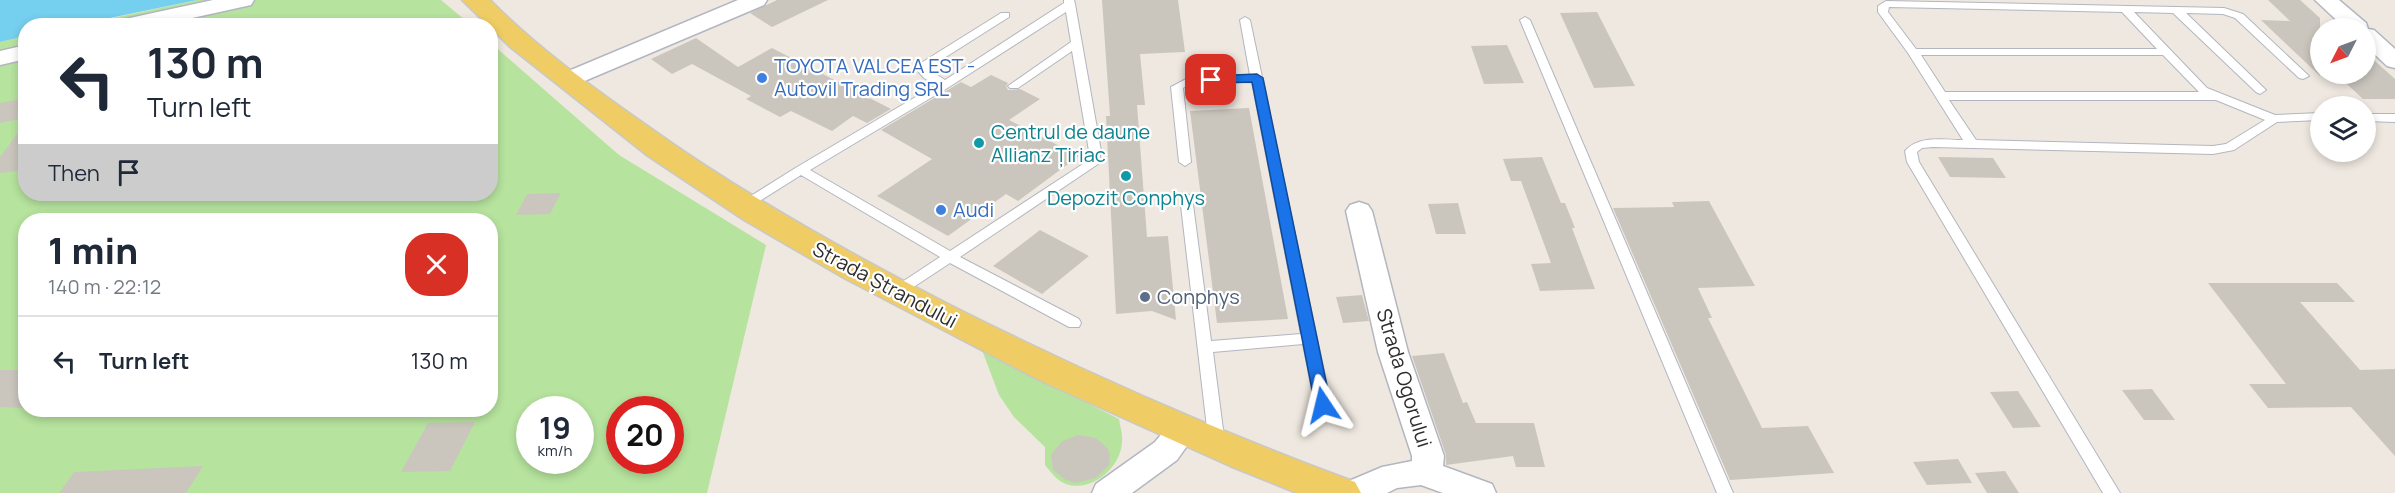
<!DOCTYPE html>
<html lang="en">
<head>
<meta charset="utf-8">
<style>
	:root { --surface:#fff; --page:#f6f6f7; --text:#1f2937; --muted:#747a83; --line:#e0e1e3 }
	body { margin:0; font-family:Manrope,sans-serif; background:var(--page); color:var(--text); height:100vh; display:flex; flex-direction:column; font-size:22px; white-space:nowrap }
	* { box-sizing:border-box; margin:0 }
	p { font-size:20px; color:var(--muted) }
	.icon { flex:none; width:33px; height:33px; fill:none; stroke:currentColor; stroke-width:2; stroke-linecap:round; stroke-linejoin:round }
	.map { position:relative; flex:1; overflow:hidden }
	.details { position:absolute; left:18px; top:213px; width:480px; height:204px; display:flex; flex-direction:column; background:var(--surface); border-radius:24px; box-shadow:0 3px 9px #0003 }
	.details>* { flex:none }
	.hud { position:absolute; left:18px; top:18px; width:480px; height:183px; border-radius:24px; box-shadow:0 3px 9px #0003; background:#fff; color:var(--text); overflow:hidden }
	.needle { width:39px; rotate:228deg }
	.tools { position:absolute; left:2310px; top:18px; display:grid; gap:12px }
	.tools a { display:grid; place-items:center; width:66px; height:66px; border-radius:50%; background:var(--surface); box-shadow:0 3px 9px #0003; font-size:30px }
	.speed { position:absolute; left:516px; top:396px; display:flex; gap:12px; font-size:30px; font-weight:700; text-align:center }
	.speed>* { display:grid; place-content:center; width:78px; height:78px; border-radius:50%; background:var(--surface); box-shadow:0 3px 9px #0003; line-height:1 }
	.speed small { font-size:15px; font-weight:400 }
	.speed .limit { border:9px solid #d22; background:#fff; color:#111 }
	.pin { position:absolute; display:grid; place-items:center; width:51px; height:51px; color:#fff; margin:-26px; border-radius:12px; box-shadow:0 3px 9px #0006 }
	.me { position:absolute; width:66px; margin:-33px; rotate:350deg; stroke-linejoin:round; filter:drop-shadow(0 0 4px #0008) }
	.turn { display:flex; align-items:center; gap:21px; height:126px; padding:0 30px; font-size:27px }
	.turn .icon { width:78px; height:78px; stroke-width:2.5 }
	.turn b { display:block; font-size:42px; line-height:51px }
	.then { display:flex; align-items:center; height:57px; padding:0 30px; background:#0003; gap:12px; font-size:22px }
	.round { display:grid; place-items:center; flex:none; width:63px; height:63px; border-radius:24px; background:var(--page) }
	.head { display:flex; align-items:center; justify-content:space-between; height:102px; padding:0 30px }
	h1 { font-size:36px; font-weight:800; line-height:45px }
	ul { padding:0; list-style:none }
	li { display:flex; align-items:center; gap:18px; height:90px; padding:0 30px; border-top:2px solid var(--line) }
	li div { flex:1 }
	li b { display:block; font-size:22px }
	li em { font-style:normal }
	.map>svg:first-child { display:block }
</style>
</head>
<body>
<div class="map">
<svg width="2395" height="493" viewBox="0 0 2395 493">
	<rect width="100%" height="100%" fill="#eee8e0"/>
	<!-- green -->
	<path fill="#b6e39e" fill-rule="evenodd" d="M197 0H441L471 25 76 26Z
		M25 36 26 194H490L491 43 619 155 766 245 707 493H0V42ZM26 220H490V410H26ZM530 410H580V460H530ZM620 410H670V460H620Z
		M982 350 1119 419C1120 426 1123 435 1122 442 1121 467 1092 493 1066 484 1057 481 1051 472 1045 465V447L1014 417 999 395Z"/>
	<!-- water -->
	<path fill="#75cfee" d="M0 0H197L76 25 26 26 25 36 0 42Z"/>
	<!-- building -->
	<path fill="#cac6be" d="M777 0H828L772 27 750 13Z
		M1102 0H1178L1185 52 1140 54 1145 105H1137L1147 237 1168 236 1176 320 1152 311 1116 314 1106 116H1110Z
		M2268 0H2300L2320 18V76L2261 20 2290 21Z
		M1597 12 1635 86 1594 88 1560 13Z
		M696 38 738 67 772 48 891 109 867 123 853 116 832 131 791 111 780 117 746 99 751 96 692 64 672 74 651 59Z
		M1507 45 1524 83 1484 84 1471 46Z
		M2366 53 2395 79V99H2363L2336 74H2366Z
		M991 75 1008 83 1006 86 1008 90 1020 89 1040 99 1009 120 1079 156 1018 201 1006 194 948 236 877 196 932 159 881 130 961 82 971 87Z
		M26 98V118L0 123V103Z
		M1249 108 1288 319 1217 323 1190 111Z
		M26 122V170L0 173V157Z
		M1542 157 1561 203H1565L1575 228H1572L1595 289 1540 291 1531 264 1551 263 1521 181H1511L1503 159Z
		M1938 157 1993 158 2006 178 1950 177Z
		M561 193 550 214 516 215 527 194Z
		M1709 201 1755 286 1698 288 1712 318H1708L1762 428 1808 426 1834 473 1730 480 1613 208 1674 207 1672 202Z
		M1458 203 1466 234H1436L1428 204Z
		M1040 230 1089 256 1042 294 993 266Z
		M2208 283H2337L2355 302H2300L2360 370 2395 369V456L2351 407 2268 408 2249 384H2286Z
		M1362 295 1369 321 1343 323 1336 297Z
		M1444 353 1463 403 1467 402 1476 423H1534L1545 467H1516L1513 456 1446 465V455L1412 356Z
		M0 370H26V408L0 407Z
		M2152 389 2175 420H2144L2122 390Z
		M2018 391 2041 427 2013 428 1990 392Z
		M475 422 450 471 401 472 428 423Z
		M1078 435 1096 438 1108 449 1110 456 1109 465 1096 478 1076 483 1066 480 1053 470 1051 455 1061 442Z
		M1958 459 1972 483 1927 485 1913 462Z
		M203 466 186 493H59L74 472Z
		M2005 471 2019 493H1987L1975 473Z"/>
	<g fill="none" stroke-linecap="round" stroke-linejoin="round">
		<!-- service casing -->
		<g stroke="#b3b6c0" stroke-width="2">
			<path id="service" d="M1064 0H1074L1075 4 1101 151 1098 164 960 257 1079 319 1081 323 1079 327H1069L950 263 900 296H890L888 293 890 290 940 257 801 175 747 209H737L735 206 797 167 936 85 924 78 917 70 921 63 1001 13H1009V17L930 67 929 70 945 80 1064 3ZM1066 12 1071 42 1008 86 1010 88H1018L1072 51 1089 151 1086 162 950 251 810 170 949 87Z
				M1886 1 2224 8 2243 14 2309 76 2303 79 2299 78 2235 18 2223 14 2186 13 2266 90 2260 94 2256 92 2173 13 2134 12 2207 88 2275 115 2320 113V120L2277 122 2234 150 2213 154 1933 147 1922 148 1917 152 1919 162 2120 493H2103L1907 162 1905 151C1918 135 1944 140 1963 140L1908 53 1878 12V6ZM1889 7 2122 12 2157 49H1916L1888 12ZM1921 55H2163L2199 92H1945ZM1949 100H2216L2265 120 2226 144 2213 146 1976 140Z
				M1245 17 1250 20 1331 405 1328 409 1323 411 1318 409 1315 405 1303 344 1213 352 1225 445 1223 449 1217 451 1211 449 1209 445 1180 197 1181 194 1186 193 1192 197 1211 341 1301 334 1252 82 1190 84 1183 88 1191 162 1185 166 1179 162 1171 87 1188 78 1250 75 1240 20Z
				M1525 17 1530 20 1733 493H1717L1520 20Z
				M2395 114V122L2366 121V114Z"/>
		</g>
		<!-- minor casing -->
		<g stroke="#b3b6c0" stroke-width="3">
			<path id="minor" d="M213 0H254L251 5 156 26H113L116 21Z
				M738 0H767L764 5 575 85 567 87 559 85 555 80 559 75Z
				M2315 0H2339L2366 23 2368 29 2374 30 2395 49V68L2387 66 2366 46V28H2345Z
				M26 45V59L0 65V51Z
				M1359 202 1368 205 1372 211 1408 352 1444 456 1443 466 1492 484 1496 493H1443L1421 485 1397 488 1387 493H1338L1342 484 1382 467 1412 461V456L1378 352 1346 211 1350 205Z
				M1183 417 1194 421 1199 429 1177 460 1132 493H1092L1096 484 1155 442 1172 421Z"/>
		</g>
		<!-- primary casing -->
		<g stroke="#c8c8c8" stroke-width="3">
			<path id="primary" d="M462 0H490C536 47 592 87 646 125 742 194 846 252 952 306 1083 372 1217 431 1355 482L1361 493H1297L1230 466 1039 380 844 278 744 220 648 156 509 46Z"/>
		</g>
		<!-- service -->
		<use href="#service" fill="#fff" fill-rule="evenodd"/>
		<!-- minor -->
		<use href="#minor" fill="#fff" fill-rule="evenodd"/>
		<!-- primary -->
		<use href="#primary" fill="#efcd64" fill-rule="evenodd"/>
	</g>
	<!-- route -->
	<path fill="#1a73e8" stroke="#114b97" stroke-width="1.5" d="M1257 74 1263 78 1331 405 1328 410H1318L1315 405 1252 82 1211 83 1205 80 1211 76Z"/>
	<!-- markers -->
	<g fill="#3f7fe0" stroke="#fff" stroke-width="2">
		<circle cx="762" cy="78" r="6"/>
		<circle cx="941" cy="210" r="6"/>
	</g>
	<g fill="#0f9aa8" stroke="#fff" stroke-width="2">
		<circle cx="979" cy="143" r="6"/>
		<circle cx="1126" cy="176" r="6"/>
	</g>
	<circle fill="#5c6f8a" stroke="#fff" stroke-width="2" cx="1145" cy="297" r="6"/>
	<g text-anchor="middle" stroke-width="4.5" stroke-linejoin="round" paint-order="stroke">
		<!-- shop labels -->
		<g font-size="20" fill="#366cbe" stroke="#fff" text-anchor="start">
			<text x="774" y="73">TOYOTA VALCEA EST -<tspan x="774" dy="23">Autovil Trading SRL</tspan></text>
			<text x="953" y="217">Audi</text>
		</g>
		<!-- culture labels -->
		<g font-size="20" fill="#0d838f" stroke="#fff" text-anchor="start">
			<text x="991" y="139">Centrul de daune<tspan x="991" dy="23">Allianz Țiriac</tspan></text>
			<text x="1126" y="205" text-anchor="middle">Depozit Conphys</text>
		</g>
		<!-- street labels -->
		<g font-size="20" fill="#2d2d2d" stroke="#fff">
			<text transform="translate(885 285) rotate(28)" y="7">Strada Ștrandului</text>
			<text transform="translate(1404 378) rotate(73)" y="7">Strada Ogorului</text>
		</g>
		<!-- service labels -->
		<g font-size="20" fill="#4e5e75" stroke="#fff" text-anchor="start">
			<text x="1157" y="304">Conphys</text>
		</g>
	</g>
</svg>
<div class="tools">
<a><svg class="needle" viewBox="-14 -14 28 28"><path d="M0-13l5 13h-10z" fill="#e53935"/><path d="M0 13l5-13h-10z" fill="#747a83"/></svg></a>
<a><svg class="icon" aria-label="layers" viewBox="0 0 24 24"><path d="M12 4l9 5-9 5-9-5zM3 14l9 5 9-5"/></svg></a>
</div>
<div class="speed"><div>19<small>km/h</small></div><div class="limit">20</div></div>
<div class="pin" style="left:1211px;top:80px;background:#d93025"><svg class="icon" aria-label="arrive" viewBox="0 0 24 24"><path d="M6 21V4h12l-3 4 3 4H6"/></svg></div>
<svg class="me" style="left:1323px;top:405px" viewBox="-20 -20 40 40"><path d="M0-17L14 15 0 8-14 15z" fill="#1a73e8" stroke="#fff" stroke-width="4"/></svg>
<div class="hud">
<div class="turn"><svg class="icon" aria-label="left" viewBox="0 0 24 24"><path d="M17 20v-9H6M10 6l-5 5 5 5"/></svg><div><b>130 m</b>Turn left</div></div>
<div class="then">Then<svg class="icon" aria-label="arrive" viewBox="0 0 24 24"><path d="M6 21V4h12l-3 4 3 4H6"/></svg></div>
</div>
<section class="details">
<div class="head"><div><h1>1 min</h1><p>140 m · 22:12</p></div><a class="round" style="background:#d93025;color:#fff"><svg class="icon" aria-label="close" viewBox="0 0 24 24"><path d="M6 6l12 12M18 6L6 18"/></svg></a></div>
<ul>
<li><svg class="icon" aria-label="left" viewBox="0 0 24 24"><path d="M17 20v-9H6M10 6l-5 5 5 5"/></svg><div><b>Turn left</b></div><em>130 m</em></li>
</ul>
</section>
</div>
</body>
</html>
